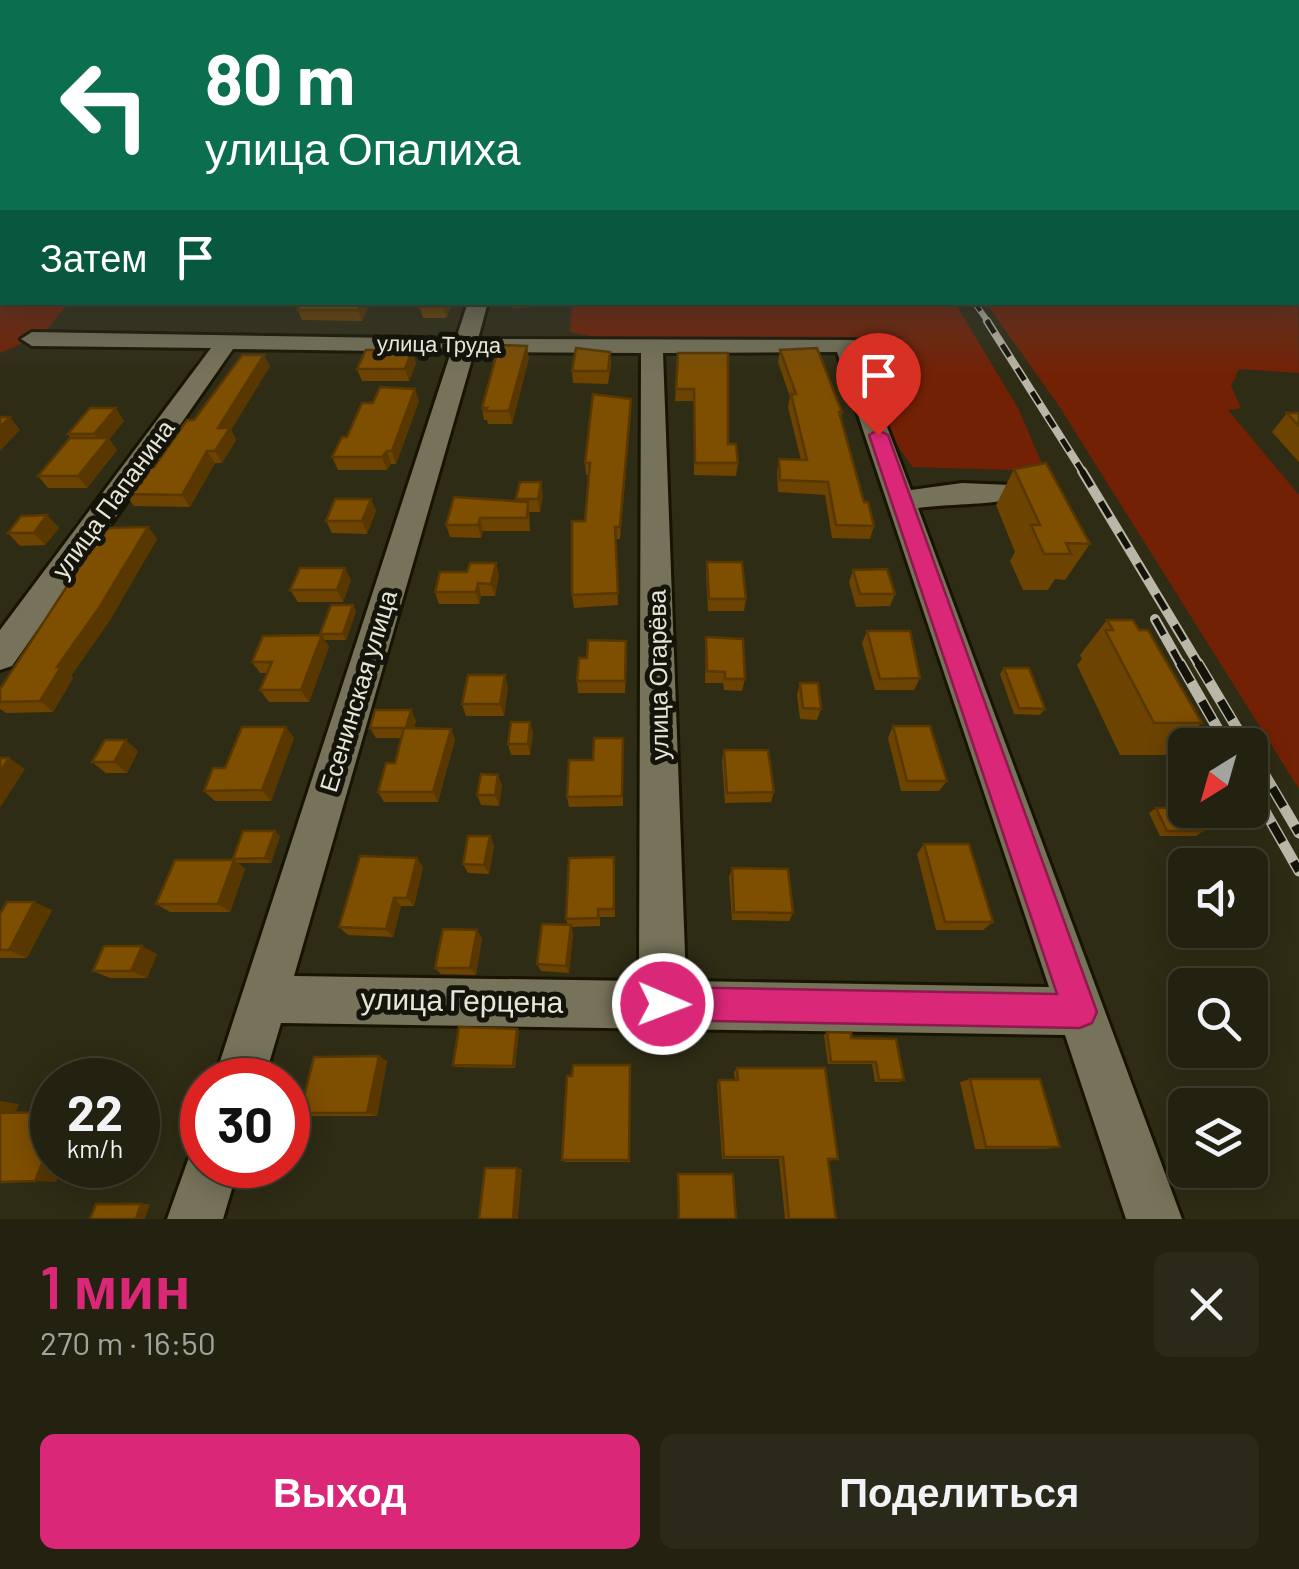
<!DOCTYPE html>
<html lang="ru">
<head>
<meta charset="utf-8">
<style>
	:root { --surface:#232110; --page:#2b2919; --text:#f1f3f6; --muted:#a3a39f; --line:#403e30; --accent:#db2777 }
	body { margin:0; font-family:Barlow,sans-serif; background:var(--page); color:var(--text); height:100vh; display:flex; flex-direction:column; font-size:38px; white-space:nowrap }
	* { box-sizing:border-box; margin:0 }
	p { font-size:32px; color:var(--muted) }
	.icon { flex:none; width:55px; height:55px; fill:none; stroke:currentColor; stroke-width:2; stroke-linecap:round; stroke-linejoin:round }
	.map { position:relative; height:1219px; overflow:hidden }
	.sheet { display:flex; flex-direction:column; background:var(--surface); flex:1 }
	.sheet>* { flex:none }
	.guide { position:absolute; left:0px; top:0px; width:1300px; height:305px; box-shadow:0 5px 25px #0003,0 0 0 2px var(--line); background:#0b6e4f; color:#fff; overflow:hidden }
	.needle { width:65px; rotate:217deg }
	.buttons { position:absolute; left:1168px; top:728px; display:grid; gap:20px }
	.buttons a { display:grid; place-items:center; width:100px; height:100px; border-radius:15px; background:var(--surface); box-shadow:0 5px 25px #0003,0 0 0 2px var(--line); font-size:50px }
	.speed { position:absolute; left:30px; top:1058px; display:flex; gap:20px; font-size:50px; font-weight:700; text-align:center }
	.speed>* { display:grid; place-content:center; width:130px; height:130px; border-radius:50%; background:var(--surface); box-shadow:0 5px 25px #0003,0 0 0 2px var(--line); line-height:1 }
	.speed small { font-size:25px; font-weight:400 }
	.speed .limit { border:15px solid #d22; background:#fff; color:#111 }
	.pin { position:absolute; display:grid; place-items:center; width:85px; height:85px; color:#fff; margin:-102px -42px; border-radius:50% 50% 50% 0; rotate:-45deg; box-shadow:0 0 10px #0007 }
	.pin .icon { rotate:45deg }
	.me { position:absolute; width:110px; margin:-55px; rotate:91deg; stroke-linejoin:round; filter:drop-shadow(0 0 8px #0008) }
	.turn { display:flex; align-items:center; gap:35px; height:210px; padding:0 40px; font-size:45px }
	.turn .icon { width:130px; height:130px; stroke-width:2.5 }
	.turn b { display:block; font-size:70px; line-height:85px }
	.then { display:flex; align-items:center; height:95px; padding:0 40px; background:#0003; gap:20px; font-size:38px }
	.round { display:grid; place-items:center; flex:none; width:105px; height:105px; border-radius:15px; background:var(--page) }
	.overview { display:flex; align-items:center; justify-content:space-between; height:170px; padding:0 40px }
	h1 { font-size:60px; font-weight:600; line-height:75px; color:var(--accent) }
	.action { display:flex; gap:20px; margin-top:auto; padding:20px 40px }
	.action a { flex:1; height:115px; border-radius:15px; background:var(--accent); color:#fff; font-size:40px; font-weight:600; line-height:115px; text-align:center }
	.action a+a { background:var(--page); color:var(--text) }
	.map>svg:first-child { display:block }
</style>
</head>
<body>
<div class="map">
<svg width="1299" height="1219" viewBox="0 0 1299 1219">
	<rect width="100%" height="100%" fill="#2f2c15"/>
	<!-- green -->
	<path fill="#732105" d="M0 274 2 302 69 303 43 334 0 353Z
		M1298 283 1299 373 1239 369 1231 386 1241 408 1228 410 1299 495V789L1059 406 986 303 1298 302Z
		M572 303H955L1018 408 1045 471 913 467C896 447 879 414 877 388H906L914 381 907 351 895 340 902 337 598 338 570 332Z"/>
	<!-- water -->
	<path fill="#014c36" d="M876 342H887L902 351 907 371 872 367 865 350 869 343Z"/>
	<g fill="none" stroke-linecap="round" stroke-linejoin="round">
		<!-- minor casing -->
		<g stroke="#171401" stroke-width="6">
			<path id="minor" d="M468 302H488L478 339 854 340 911 490 962 483 1011 485 1015 492 1011 499C987 505 946 504 918 508L1182 1219H1126L1065 1035 281 1023 264 1080H214L451 352 233 349 12 666 0 670V630L211 348 32 346 21 339 32 332 456 339ZM474 352 641 353 639 981 294 976ZM837 352 1049 987 686 981 663 353Z
				M202 1142V1165H239L223 1219H167L193 1146Z"/>
		</g>
		<!-- minor -->
		<use href="#minor" fill="#77735a" fill-rule="evenodd"/>
		<!-- rail-far3 casing -->
		<g stroke="#b9b7a7" stroke-width="6">
			<path id="rail-far3" d="M974 302 989 323"/>
		</g>
		<!-- rail-far2 casing -->
		<g stroke="#b9b7a7" stroke-width="8">
			<path id="rail-far2" d="M987 321 1084 474"/>
		</g>
		<!-- rail-far1 casing -->
		<g stroke="#b9b7a7" stroke-width="10">
			<path id="rail-far1" d="M1082 471 1199 665
				M1155 619 1181 665"/>
		</g>
		<!-- rail casing -->
		<g stroke="#b9b7a7" stroke-width="11">
			<path id="rail" d="M1180 663 1227 745
				M1198 663 1247 745
				M1250 750 1299 833
				M1250 785 1299 871"/>
		</g>
		<!-- rail-far3 -->
		<use href="#rail-far3" stroke="#15140a" stroke-width="4" stroke-dasharray="11" stroke-linecap="butt"/>
		<!-- rail-far2 -->
		<use href="#rail-far2" stroke="#15140a" stroke-width="5" stroke-dasharray="14" stroke-linecap="butt"/>
		<!-- rail-far1 -->
		<use href="#rail-far1" stroke="#15140a" stroke-width="6" stroke-dasharray="18" stroke-linecap="butt"/>
		<!-- rail -->
		<use href="#rail" stroke="#15140a" stroke-width="8" stroke-dasharray="22" stroke-linecap="butt"/>
	</g>
	<!-- wall -->
	<path fill="#6c4301" d="M371 302 362 321 302 320 298 310Z
		M422 302H453L446 318H423L420 307Z
		M512 302H534L533 307 513 308Z
		M780 350 842 412 841 418 864 502 874 526 870 539 832 538 825 495 778 492 777 472 779 459 801 460 788 407 790 397 778 362Z
		M610 352 611 364 608 384 573 383 572 371Z
		M678 353 738 463 736 476 694 475V401H675Z
		M529 358 512 424H488L487 420H484L482 408Z
		M416 363 409 381H362L357 369Z
		M270 366 231 430 236 440 222 463H215L190 507 134 506 125 494 154 467 194 420Z
		M419 401 396 464H391L387 470H338L332 457 347 437Z
		M631 411 620 539H615L618 605 574 608 572 595 585 521 589 475H586L585 463Z
		M1287 413H1299V462L1272 432Z
		M124 421 109 439 117 450 87 488H48L38 476 71 438 68 434Z
		M1014 469 1090 544 1065 580 1055 579 1048 590H1023L1010 561 1015 552 996 505Z
		M543 495 540 512H529L530 531H483L481 538 450 537 446 525 516 501V499Z
		M371 499 376 511 367 534 332 533 326 521Z
		M47 515 59 528 45 545 20 546 8 533Z
		M148 527 157 539 110 620 71 676 73 678 53 712 6 713 0 709V689Z
		M707 562 746 599 744 611H708L706 574Z
		M853 570 895 594 890 606 856 607 849 582Z
		M499 575 495 596H481L479 604H439L435 592Z
		M351 580 343 602H298L290 590Z
		M353 605 356 611 346 640H324L329 647 309 702H269L260 690 267 673H260L252 662 321 635 320 634Z
		M1107 620 1202 723 1165 755H1120L1077 665 1082 659 1080 655Z
		M867 631 920 678 914 690H875L862 643Z
		M706 637 745 679 742 691 724 690 723 683H705Z
		M627 653 625 693H578L577 681 587 658Z
		M1004 668 1045 709 1040 715 1014 714 1000 674Z
		M800 683 821 709 817 720 800 719 797 695Z
		M508 687 504 716H466L462 704Z
		M411 710 416 721 414 728 451 729 455 739 438 802H384L378 792 395 763 401 738H376L370 728Z
		M530 722 533 733 530 755H511L508 744Z
		M893 726 947 781 939 791H901L888 738Z
		M294 738 271 801H215L204 791 225 768Z
		M623 738V806L569 807 567 797 593 760Z
		M724 750 774 792 771 802 725 803 722 761Z
		M138 751 127 773H106L92 762Z
		M502 785 499 806 481 805 477 795Z
		M1156 808 1203 831 1196 836H1160L1149 813Z
		M280 836 271 863H238L245 869 230 912H170L156 904 234 860 233 859Z
		M490 836 494 846 489 874 468 873 463 864Z
		M924 844 993 922 983 930H936L917 854Z
		M614 857 615 917H600V926L571 927 573 933 569 973 541 971 537 964 568 925 566 919Z
		M423 867 414 906H401L393 937 348 935 339 927Z
		M732 868 793 913 789 921 732 920 729 877Z
		M52 910 27 958H0V914Z
		M482 938 476 975 441 974 435 968Z
		M157 954 147 978H110L93 971Z
		M519 1031 515 1068 456 1067 453 1065Z
		M827 1032 904 1080 900 1082H875L872 1064H828L824 1035Z
		M379 1056 387 1061 377 1116H312L300 1113Z
		M737 1068 838 1159 828 1161 836 1219H785L779 1159H722L717 1084 719 1080H735L734 1072Z
		M630 1070V1162H565L562 1160Z
		M970 1079 1060 1147 1046 1149H975L960 1082Z"/>
	<!-- shaded-wall -->
	<path fill="#583701" d="M363 302H371L362 321 358 310Z
		M446 302H453L446 318 444 307Z
		M527 346 529 358 512 424 509 411Z
		M412 350 416 363 409 381 405 369Z
		M264 355 270 366 231 430 236 440 222 463 215 451 218 428Z
		M415 389 419 401 396 464 392 451Z
		M631 399V411L620 539V527Z
		M116 408 124 421 109 439 117 450 87 488 78 476 103 445 94 434Z
		M10 417 20 430 0 451V427Z
		M207 451 215 463 190 507 182 495Z
		M387 451 391 464 387 470 382 457Z
		M541 482 543 495 540 512 538 499Z
		M371 499 376 511 367 534 362 521Z
		M47 515 59 528 45 545 34 533Z
		M480 518 483 531 481 538 478 525Z
		M148 527 157 539 110 620 71 676 73 678 53 712 40 701 57 667Z
		M496 563 499 575 495 596 491 584Z
		M345 568 351 580 343 602 337 590Z
		M478 583 481 596 479 604 476 592Z
		M353 605 356 611 346 640 343 634Z
		M322 635 329 647 309 702 301 690Z
		M505 675 508 687 504 716 500 704Z
		M411 710 416 721 411 738 406 728Z
		M530 722 533 733 530 755 528 744Z
		M286 727 294 738 271 801 262 790Z
		M451 729 455 739 438 802 433 792Z
		M126 740 138 751 127 773 114 762Z
		M9 758 25 769 0 808V772Z
		M498 775 502 785 499 806 495 795Z
		M275 831 280 836 271 863 265 858Z
		M490 836 494 846 489 874 484 865Z
		M417 858 423 867 414 906 407 898Z
		M234 860 245 869 230 912 218 904Z
		M394 898 401 906 393 937 386 929Z
		M34 902 52 910 27 958 9 950Z
		M571 925 573 933 569 973 566 966Z
		M477 930 482 938 476 975 470 968Z
		M142 946 157 954 147 978 131 971Z
		M517 1029 519 1031 515 1068 513 1066Z
		M379 1056 387 1061 377 1116 367 1113Z
		M0 1101 19 1104 14 1116 0 1114Z
		M52 1139V1165H63L56 1182 35 1181Z
		M517 1168 522 1169 518 1219H513Z
		M141 1204H150L145 1219H136Z"/>
	<!-- building -->
	<path fill="#7e4e01" stroke="#583701" stroke-width="2.5" d="M1298 230H1299V252H1298Z
		M300 302H363L358 310H298Z
		M422 302H446L444 307H420Z
		M499 345 527 346 509 411H485L487 408H482Z
		M576 348 610 352 608 371H572Z
		M817 348 842 412H839L864 502H868L874 526 836 525 828 482 780 480 779 459 807 460 791 394H796L780 350Z
		M366 350H412L405 369H357Z
		M678 353H728V444H736L738 463H695L694 389H676Z
		M242 355H264L218 428H230L215 451H207L182 495 125 494 143 467H154L187 420H194Z
		M380 387 415 389 392 451H387L382 457H332L342 437H347L362 403H373Z
		M593 394 631 399 620 527H615L618 593 572 595V521H585L590 463H585Z
		M90 408H116L94 434H68Z
		M1287 413H1299V426Z
		M0 417H10L0 427Z
		M70 438H109L78 476H38Z
		M1046 463 1090 544 1066 543 1071 554H1044L1031 525H1040L1014 469Z
		M520 482H541L538 499H516Z
		M454 497 528 502 527 518H480L478 525H446Z
		M335 499H371L362 521H326Z
		M47 515 34 533H8L21 516Z
		M148 527 99 608 57 667H61L40 701 0 702V689L105 528Z
		M707 562H742L746 599H709Z
		M470 563H496L491 584 478 583 476 592H435L440 572H467Z
		M300 568H345L337 590H290Z
		M887 569 895 594H860L853 570Z
		M331 605H353L343 634H320Z
		M1107 620H1133L1139 630H1148L1202 723H1154L1105 630H1113Z
		M867 631H910L920 678 880 679Z
		M322 635 301 690H260L272 662H252L263 636Z
		M706 637 743 639 745 679H725V672L707 671Z
		M588 640 626 641 625 681H577L579 658H587Z
		M1004 668H1029L1045 709 1019 708Z
		M468 675H505L500 704H462Z
		M800 683H818L821 709 803 708Z
		M375 710H411L406 728 451 729 433 792H378L386 763H395L404 728H370Z
		M511 722H530L528 744H508Z
		M893 726H930L947 781H907Z
		M242 727H286L262 790 204 791 213 768H225Z
		M594 738H623L622 796 567 797 569 760H593Z
		M105 740H126L114 762H92Z
		M724 750H768L774 792 727 793Z
		M0 758H9L0 772Z
		M481 774 498 775 495 795H477Z
		M1185 807V810H1192L1203 831H1167L1156 808Z
		M243 831H275L265 858 233 859Z
		M468 836H490L484 865 463 864Z
		M924 844H969L993 922H945Z
		M360 856 417 858 407 898H394L386 929 339 927Z
		M614 857V909H598V918L566 919 569 858Z
		M175 860H234L218 904H156Z
		M732 868 788 869 793 913 734 912Z
		M7 902H34L9 950H0V914Z
		M542 924 571 925 566 966 537 964Z
		M443 929 477 930 470 968H435Z
		M104 946H142L131 971H93Z
		M459 1027 517 1029 513 1066 453 1065Z
		M827 1032 851 1033V1038L896 1039 904 1080H879L876 1062H831Z
		M379 1056 367 1113H300L314 1057Z
		M573 1065H630L629 1160H562L567 1076H572Z
		M737 1068H825L838 1159H828L836 1219H789L783 1157H724L719 1080H738Z
		M970 1079H1040L1060 1147H986Z
		M52 1112V1139L35 1181 0 1182V1113Z
		M485 1168H517L513 1219H479Z
		M678 1174H733L736 1219H679Z
		M96 1204H141L136 1219H90Z"/>
	<!-- sky -->
	<linearGradient id="sky" x2="0" y2="1"><stop stop-color="#1a180c"/><stop offset="0.55" stop-color="#474b46"/><stop offset="1" stop-color="#474b46" stop-opacity="0"/></linearGradient>
	<rect width="1299" height="374" fill="url(#sky)"/>
	<!-- route -->
	<path fill="#db2777" stroke="#8e194d" stroke-width="2.5" d="M878 430 888 435 1097 1012 1092 1023 1080 1028 663 1020 651 1016 646 1004 651 992 663 987 1057 994 869 435Z"/>
	<g text-anchor="middle" stroke-width="10" stroke-linejoin="round" paint-order="stroke">
		<!-- far-street labels -->
		<g font-size="22" fill="#e7e5d7" stroke="#15140a">
			<text transform="translate(439 344) rotate(1)" y="8">улица Труда</text>
		</g>
		<!-- street labels -->
		<g font-size="25" fill="#e7e5d7" stroke="#15140a">
			<text transform="translate(113 499) rotate(-54)" y="9">улица Папанина</text>
			<text transform="translate(658 675) rotate(-91)" y="9">улица Огарёва</text>
			<text transform="translate(358 691) rotate(-73)" y="9">Есенинская улица</text>
		</g>
		<!-- near-street labels -->
		<g font-size="30" fill="#e7e5d7" stroke="#15140a">
			<text transform="translate(462 1001) rotate(1)" y="10">улица Герцена</text>
		</g>
	</g>
</svg>
<div class="buttons">
<a><svg class="needle" viewBox="-14 -14 28 28"><path d="M0-13l5 13h-10z" fill="#e53935"/><path d="M0 13l5-13h-10z" fill="#a3a39f"/></svg></a>
<a><svg class="icon" aria-label="sound" viewBox="0 0 24 24"><path d="M4 9h4l5-4v14l-5-4H4zM17 9q2 3 0 6"/></svg></a>
<a><svg class="icon" aria-label="search" viewBox="0 0 24 24"><circle cx="10" cy="10" r="6"/><path d="M15 15l6 6"/></svg></a>
<a><svg class="icon" aria-label="layers" viewBox="0 0 24 24"><path d="M12 4l9 5-9 5-9-5zM3 14l9 5 9-5"/></svg></a>
</div>
<div class="speed"><div>22<small>km/h</small></div><div class="limit">30</div></div>
<div class="pin" style="left:878px;top:435px;background:#d93025"><svg class="icon" aria-label="arrive" viewBox="0 0 24 24"><path d="M6 21V4h12l-3 4 3 4H6"/></svg></div>
<svg class="me" style="left:663px;top:1004px" viewBox="-20 -20 40 40"><circle r="17" fill="#db2777" stroke="#fff" stroke-width="3"/><path d="M0-11L8 9 0 5-8 9z" fill="#fff"/></svg>
<div class="guide">
<div class="turn"><svg class="icon" aria-label="left" viewBox="0 0 24 24"><path d="M17 20v-9H6M10 6l-5 5 5 5"/></svg><div><b>80 m</b>улица Опалиха</div></div>
<div class="then">Затем<svg class="icon" aria-label="arrive" viewBox="0 0 24 24"><path d="M6 21V4h12l-3 4 3 4H6"/></svg></div>
</div>
</div>
<section class="sheet">
<div class="overview"><div><h1>1 мин</h1><p>270 m · 16:50</p></div><a class="round"><svg class="icon" aria-label="close" viewBox="0 0 24 24"><path d="M6 6l12 12M18 6L6 18"/></svg></a></div>
<div class="action"><a>Выход</a><a>Поделиться</a></div>
</section>
</body>
</html>
